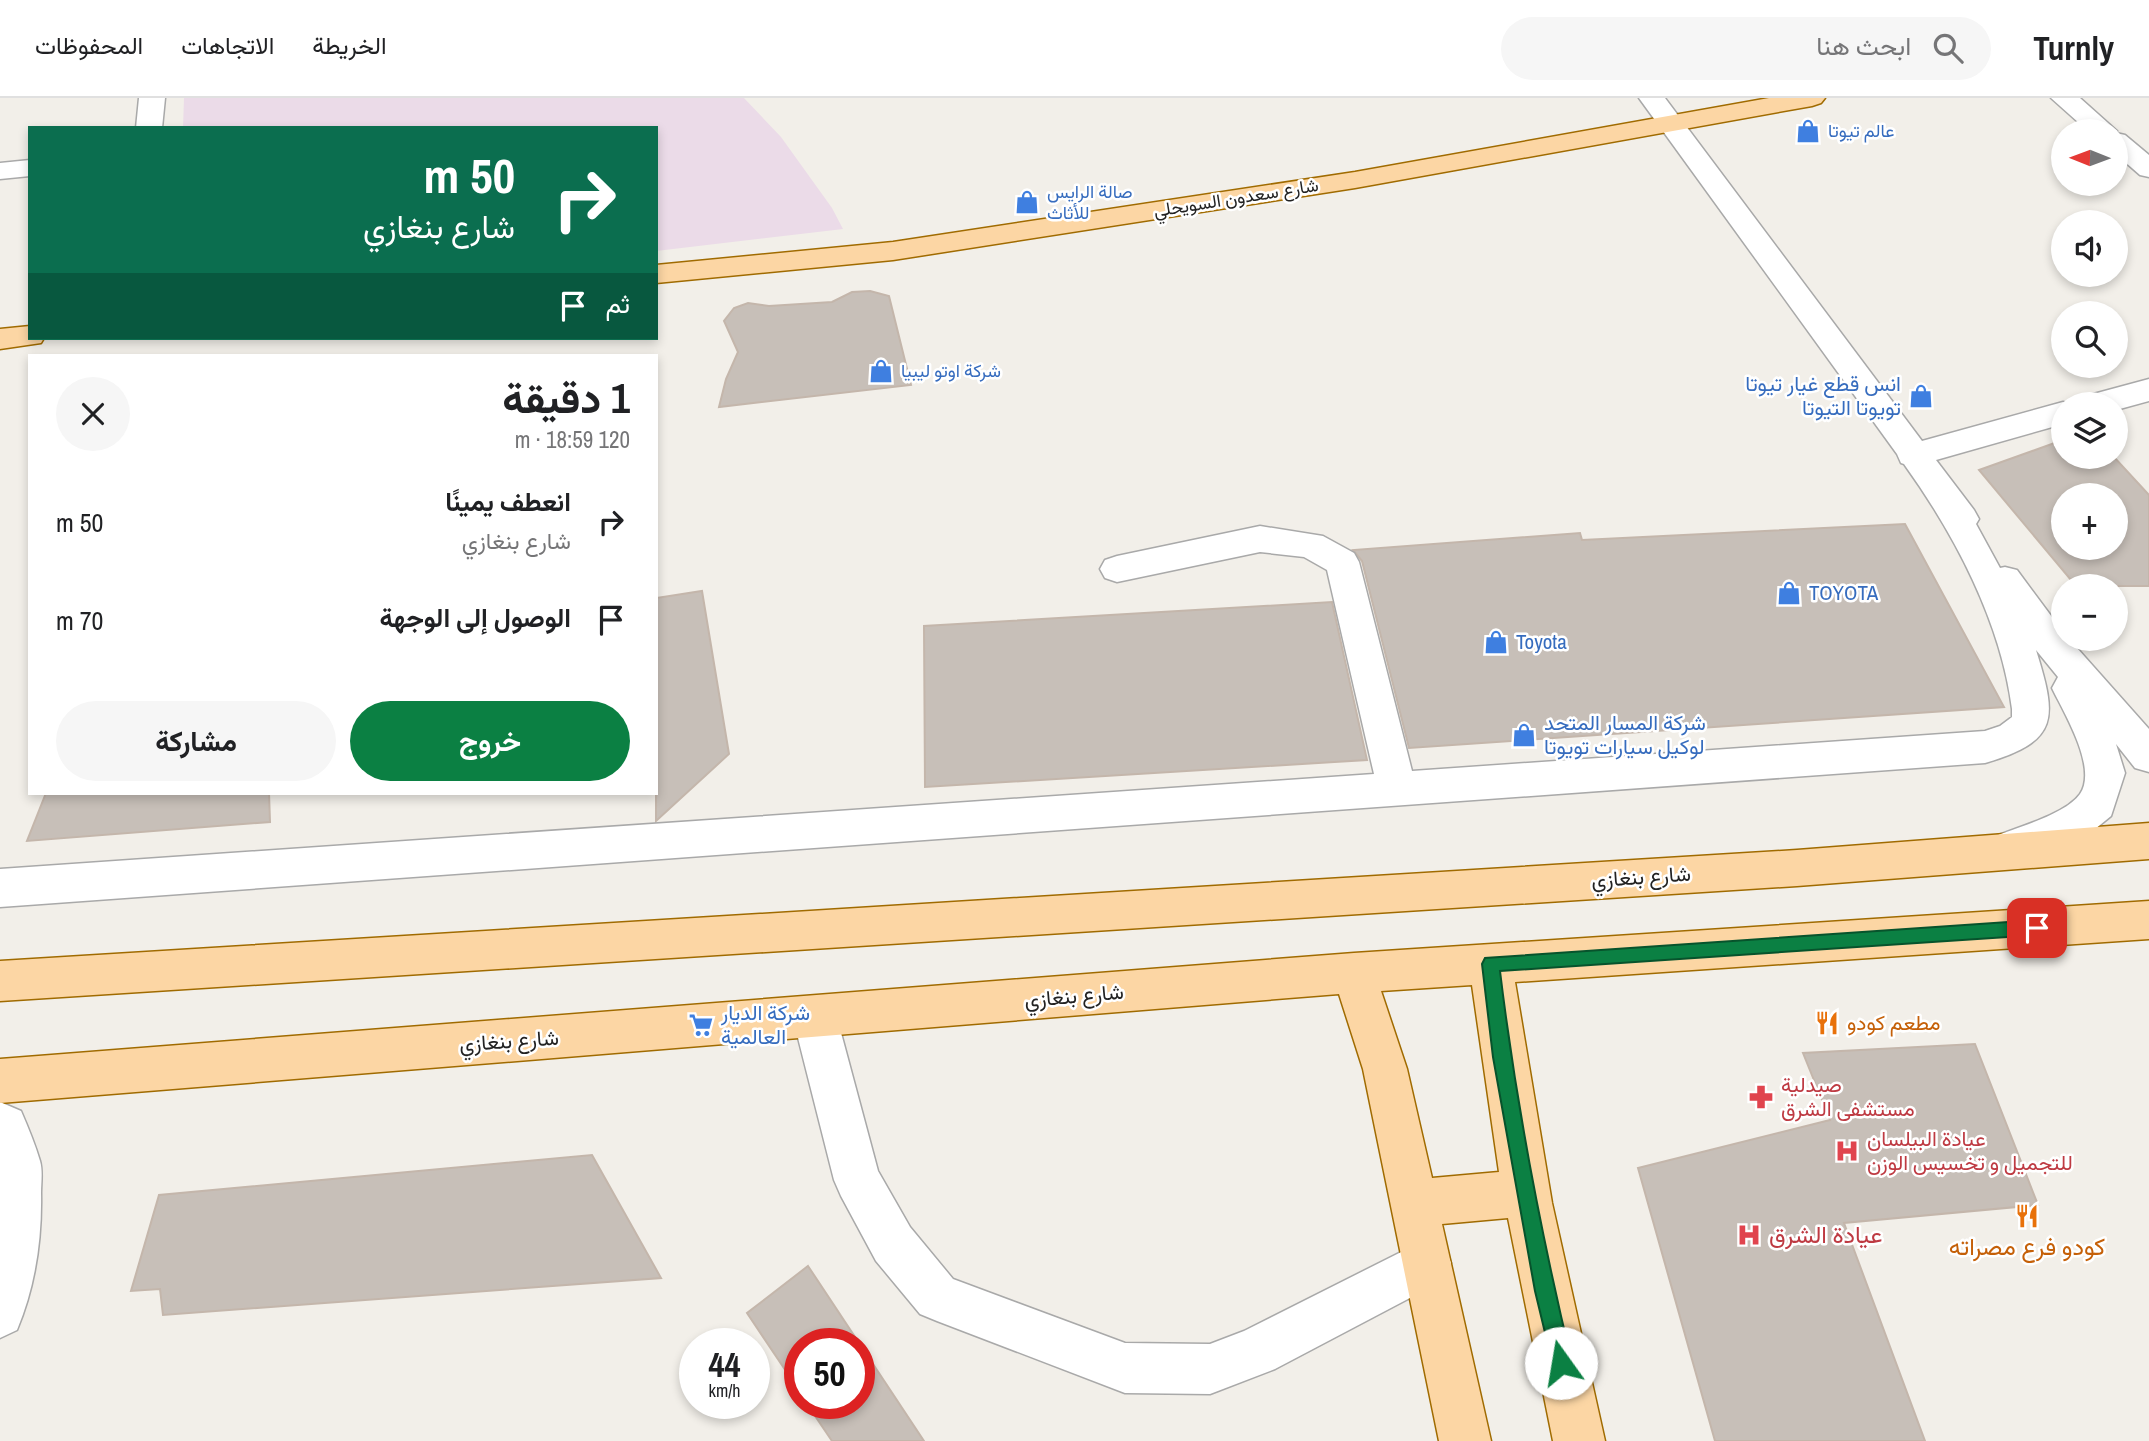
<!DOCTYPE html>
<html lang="ar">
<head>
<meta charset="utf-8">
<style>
	:root { --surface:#fff; --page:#f6f6f6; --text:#202124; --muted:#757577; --line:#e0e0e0; --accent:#0b8043 }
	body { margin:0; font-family:"Archivo Narrow",Vazirmatn,sans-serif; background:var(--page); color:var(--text); direction:rtl; height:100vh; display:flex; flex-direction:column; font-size:26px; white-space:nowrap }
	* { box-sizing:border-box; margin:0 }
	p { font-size:23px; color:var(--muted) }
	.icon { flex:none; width:38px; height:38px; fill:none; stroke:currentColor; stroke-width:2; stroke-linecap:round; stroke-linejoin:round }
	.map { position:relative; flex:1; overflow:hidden; direction:ltr }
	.drawer { position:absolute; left:28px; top:256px; width:630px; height:441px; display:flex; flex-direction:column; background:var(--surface); border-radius:0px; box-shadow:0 4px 10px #0003; direction:rtl }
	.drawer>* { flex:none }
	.hud { position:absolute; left:28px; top:28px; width:630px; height:214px; border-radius:0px; box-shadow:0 4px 10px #0003; direction:rtl; background:#0b6e4f; color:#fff; overflow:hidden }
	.needle { width:46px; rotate:271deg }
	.fabs { position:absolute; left:2051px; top:21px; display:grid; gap:14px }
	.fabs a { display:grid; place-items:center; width:77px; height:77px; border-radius:50%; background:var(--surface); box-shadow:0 4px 10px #0003; font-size:35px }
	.speed { position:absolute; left:679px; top:1230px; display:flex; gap:14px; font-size:35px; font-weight:700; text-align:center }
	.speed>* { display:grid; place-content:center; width:91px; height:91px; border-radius:50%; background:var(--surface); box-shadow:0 4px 10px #0003; line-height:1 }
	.speed small { font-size:18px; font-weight:400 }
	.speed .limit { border:10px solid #d22; background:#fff; color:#111 }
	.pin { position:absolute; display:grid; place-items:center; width:60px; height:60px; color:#fff; margin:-30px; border-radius:14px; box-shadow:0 4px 10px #0006 }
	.me { position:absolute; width:77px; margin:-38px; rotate:347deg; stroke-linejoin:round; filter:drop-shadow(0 0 5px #0008) }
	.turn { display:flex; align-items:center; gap:24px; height:147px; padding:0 28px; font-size:32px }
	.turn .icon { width:91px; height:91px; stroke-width:2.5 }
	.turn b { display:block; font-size:49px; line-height:60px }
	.then { display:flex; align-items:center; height:66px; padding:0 28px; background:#0003; gap:14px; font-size:26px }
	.round { display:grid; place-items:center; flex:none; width:74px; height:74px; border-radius:37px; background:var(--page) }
	.overview { display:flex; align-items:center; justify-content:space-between; height:119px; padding:0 28px }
	h1 { font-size:42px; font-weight:700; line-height:52px }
	.button { display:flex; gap:14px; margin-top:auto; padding:14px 28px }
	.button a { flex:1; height:80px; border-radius:42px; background:var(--accent); color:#fff; font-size:28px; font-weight:700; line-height:80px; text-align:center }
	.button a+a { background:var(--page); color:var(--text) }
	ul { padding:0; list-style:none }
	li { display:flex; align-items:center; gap:21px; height:98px; padding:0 28px }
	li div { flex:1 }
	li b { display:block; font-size:26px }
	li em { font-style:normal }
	header { display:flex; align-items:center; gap:42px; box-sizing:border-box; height:98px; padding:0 35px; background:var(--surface); border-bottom:2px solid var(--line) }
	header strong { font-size:33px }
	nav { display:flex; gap:38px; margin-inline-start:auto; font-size:24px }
	.search { width:490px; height:63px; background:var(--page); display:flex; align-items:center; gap:18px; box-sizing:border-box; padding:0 24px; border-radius:38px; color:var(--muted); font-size:26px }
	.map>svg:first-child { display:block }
</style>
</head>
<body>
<header>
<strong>Turnly</strong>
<div class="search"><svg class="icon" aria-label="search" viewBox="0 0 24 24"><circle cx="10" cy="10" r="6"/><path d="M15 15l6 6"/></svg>ابحث هنا</div>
<nav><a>الخريطة</a><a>الاتجاهات</a><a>المحفوظات</a></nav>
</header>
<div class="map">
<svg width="2149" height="1343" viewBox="0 0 2149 1343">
	<rect width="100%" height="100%" fill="#f2efe9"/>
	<!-- industrial -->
	<path fill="#ebdbe8" d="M184 0H744L781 39 832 110 843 131 656 153V30H183Z"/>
	<!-- building -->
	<path fill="#c7bfb8" stroke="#c4b6ab" stroke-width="2" fill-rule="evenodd" d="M870 193 889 198 911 287 719 309 726 281 738 254 724 223 734 210 748 205 769 208 832 204 852 194Z
		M2063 342V359H2114L2149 397V488H2076L1979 372ZM2063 397H2116V450H2063Z
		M1905 426 2004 609 1409 650 1362 463 1353 452 1580 435 1582 442Z
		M702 493 729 656 656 723V500Z
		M1332 504 1367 662 925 689 924 528Z
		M46 695H269L270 724 27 743Z
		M1975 946 2038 1107 1844 1125 1925 1343H1715L1638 1070 1830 1022 1803 955Z
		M592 1057 661 1180 163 1217 160 1191 131 1193 159 1097Z
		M808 1168 924 1343H832L807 1306H859V1246H800V1294L747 1215Z"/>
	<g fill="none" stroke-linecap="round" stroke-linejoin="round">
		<!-- minor casing -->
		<g stroke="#a9a9a9" stroke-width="3">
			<path id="minor" d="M139 0H165L162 30H136Z
				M1639 0H1665L1922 343 2063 304 2071 306H2063V326L1936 362 1974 412 1979 421 1976 426 2000 470 2005 469 2017 472 2063 534V541H2069L2149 631V674L2135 670 2116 646 2125 675 2111 718 2089 736 2007 770 1993 765 1987 752 1993 739C2016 730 2066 716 2080 696 2098 670 2064 615 2052 590L2058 579 2036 552C2057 620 2060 643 1985 665L0 809V771L1374 676 1327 472 1304 459 1260 454 1117 484 1105 480 1100 471 1105 462 1117 458 1260 428 1323 438 1354 455 1359 464 1412 673 1985 633 2000 628 2012 619V611C2001 524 1955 437 1904 366L1901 365 1897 356Z
				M2051 0H2080L2117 33H2088Z
				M2116 35 2125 37 2149 57V79L2140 77 2116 56Z
				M30 62V78L0 81V65Z
				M2149 281V303L2116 312V306H2081L2086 298Z
				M815 899 830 905 837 920 878 1073 910 1129 953 1181 1125 1245 1210 1246 1244 1233 1427 1141 1444 1148 1451 1165 1444 1182 1275 1271 1210 1296 1125 1295 937 1223 920 1216 876 1163 841 1098 834 1082 793 920 800 905Z
				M0 1004 21 1013C28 1029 35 1046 40 1063 43 1073 41 1085 41 1095 42 1142 35 1189 17 1232L0 1240Z"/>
		</g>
		<!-- major casing -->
		<g stroke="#a06b00" stroke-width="3">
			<path id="major" d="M1769 0H1825L1821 5 1812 8 1355 90 893 162 656 185V167L893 144 1355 74Z
				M30 228V240H44L41 245 0 251V231Z
				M2149 725V761L1797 788 0 903V863L1797 752Z
				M2149 803V841L1515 884 1552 1105 1605 1343H1553L1508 1120 1442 1126 1491 1343H1439L1363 971 1339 896 0 1005V961L1354 855ZM1472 887 1499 1074 1432 1080 1407 971 1381 893Z"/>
		</g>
		<!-- minor -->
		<use href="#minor" fill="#fff" fill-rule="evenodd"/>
		<!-- major -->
		<use href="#major" fill="#fcd6a4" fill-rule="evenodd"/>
	</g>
	<!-- route -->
	<path fill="#0b8043" stroke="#07532c" stroke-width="2" d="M2037 822 2043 824 2045 830 2043 835 2037 837 1500 873C1516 1005 1541 1136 1572 1265L1568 1272 1561 1275 1554 1272 1535 1193 1493 959 1482 866 1485 860Z"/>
	<!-- icons -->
	<defs>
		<g id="shop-bare" transform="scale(1.89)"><path d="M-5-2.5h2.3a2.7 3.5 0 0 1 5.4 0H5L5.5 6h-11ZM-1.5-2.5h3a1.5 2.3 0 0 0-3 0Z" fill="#3f7fe0" stroke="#fff" stroke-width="2.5" paint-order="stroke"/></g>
		<g id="restaurant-bare" transform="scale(1.89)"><path d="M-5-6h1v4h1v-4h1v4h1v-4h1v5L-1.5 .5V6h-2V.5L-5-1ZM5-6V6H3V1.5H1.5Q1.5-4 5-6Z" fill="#e8710a" stroke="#fff" stroke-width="2.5" paint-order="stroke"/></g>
		<g id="supermarket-bare" transform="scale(1.89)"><path d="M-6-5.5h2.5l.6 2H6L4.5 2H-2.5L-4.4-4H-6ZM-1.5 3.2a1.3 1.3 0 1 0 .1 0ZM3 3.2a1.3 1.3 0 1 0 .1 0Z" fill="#3f7fe0" stroke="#fff" stroke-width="2.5" paint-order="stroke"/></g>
		<g id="pharmacy-bare" transform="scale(1.89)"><path d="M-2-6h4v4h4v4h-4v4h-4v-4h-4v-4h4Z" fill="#e0444e" stroke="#fff" stroke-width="2.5" paint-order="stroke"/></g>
		<g id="hospital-bare" transform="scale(1.89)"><path d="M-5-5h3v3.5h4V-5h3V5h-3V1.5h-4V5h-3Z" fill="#e0444e" stroke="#fff" stroke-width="2.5" paint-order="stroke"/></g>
	</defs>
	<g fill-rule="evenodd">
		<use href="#shop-bare" x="1808" y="33"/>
		<use href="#shop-bare" x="1027" y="104"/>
		<use href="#shop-bare" x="881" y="273"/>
		<use href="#shop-bare" x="1921" y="298"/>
		<use href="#shop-bare" x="1789" y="495"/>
		<use href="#shop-bare" x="1496" y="544"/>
		<use href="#shop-bare" x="1524" y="637"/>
		<use href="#restaurant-bare" x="1827" y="925"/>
		<use href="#supermarket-bare" x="701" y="927"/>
		<use href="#pharmacy-bare" x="1761" y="999"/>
		<use href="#hospital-bare" x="1847" y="1053"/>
		<use href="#restaurant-bare" x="2027" y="1118"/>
		<use href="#hospital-bare" x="1749" y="1137"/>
	</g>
	<g text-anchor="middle" stroke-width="5" stroke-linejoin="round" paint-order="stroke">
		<!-- far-shop labels -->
		<g font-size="18" fill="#366cbe" stroke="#fff" text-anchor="start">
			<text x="1828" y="39">عالم تيوتا</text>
			<text x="1047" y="100">صالة الرايس<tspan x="1047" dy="21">للأثاث</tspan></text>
			<text x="901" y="279">شركة اوتو ليبيا</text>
		</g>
		<!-- far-street labels -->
		<g font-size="18" fill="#222" stroke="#fff">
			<text transform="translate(1236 100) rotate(-9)" y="6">شارع سعدون السويحلي</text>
		</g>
		<!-- shop labels -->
		<g font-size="21" fill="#366cbe" stroke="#fff" text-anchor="start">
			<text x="1901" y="293" text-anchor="end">انس قطع غيار تيوتا<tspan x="1901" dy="24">تويوتا التيوتا</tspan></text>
			<text x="1809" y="502">TOYOTA</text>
			<text x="1516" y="551">Toyota</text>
			<text x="1544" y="632">شركة المسار المتحد<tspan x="1544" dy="24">لوكيل سيارات تويوتا</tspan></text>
			<text x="721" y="922">شركة الديار<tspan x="721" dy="24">العالمية</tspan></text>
		</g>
		<!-- street labels -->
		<g font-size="21" fill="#222" stroke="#fff">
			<text transform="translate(1641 779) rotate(-4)" y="7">شارع بنغازي</text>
			<text transform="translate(1074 898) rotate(-5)" y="7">شارع بنغازي</text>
			<text transform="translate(509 943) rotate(-4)" y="7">شارع بنغازي</text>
		</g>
		<!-- food labels -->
		<g font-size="21" fill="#c56008" stroke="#fff" text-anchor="start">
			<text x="1847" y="932">مطعم كودو</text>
		</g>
		<!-- health labels -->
		<g font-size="21" fill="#be3a42" stroke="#fff" text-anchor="start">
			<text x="1781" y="994">صيدلية<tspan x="1781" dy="24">مستشفى الشرق</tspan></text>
			<text x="1867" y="1048">عيادة البيلسان<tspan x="1867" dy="24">للتجميل و تخسيس الوزن</tspan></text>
		</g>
		<!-- near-health labels -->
		<g font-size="24" fill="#be3a42" stroke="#fff" text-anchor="start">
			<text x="1769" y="1145">عيادة الشرق</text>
		</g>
		<!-- near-food labels -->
		<g font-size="24" fill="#c56008" stroke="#fff">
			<text x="2027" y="1157">كودو فرع مصراته</text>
		</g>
	</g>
</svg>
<div class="fabs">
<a><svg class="needle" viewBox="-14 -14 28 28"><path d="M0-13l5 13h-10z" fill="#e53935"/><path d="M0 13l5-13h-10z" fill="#757577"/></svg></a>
<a><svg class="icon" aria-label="sound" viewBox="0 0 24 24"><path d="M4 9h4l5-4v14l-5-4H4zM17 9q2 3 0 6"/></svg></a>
<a><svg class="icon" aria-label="search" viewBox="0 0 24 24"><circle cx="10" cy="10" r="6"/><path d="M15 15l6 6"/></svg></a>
<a><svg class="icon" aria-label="layers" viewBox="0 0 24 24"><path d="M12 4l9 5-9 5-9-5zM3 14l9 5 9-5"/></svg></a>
<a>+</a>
<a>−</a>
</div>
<div class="speed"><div>44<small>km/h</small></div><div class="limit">50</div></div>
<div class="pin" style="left:2037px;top:830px;background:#d93025"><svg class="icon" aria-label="arrive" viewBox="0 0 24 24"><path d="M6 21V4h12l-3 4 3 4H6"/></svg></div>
<svg class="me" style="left:1561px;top:1265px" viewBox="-20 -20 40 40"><circle r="19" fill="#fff"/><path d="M0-13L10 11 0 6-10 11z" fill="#0b8043"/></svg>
<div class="hud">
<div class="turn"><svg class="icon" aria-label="right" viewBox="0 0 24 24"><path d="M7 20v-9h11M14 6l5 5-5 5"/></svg><div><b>50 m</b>شارع بنغازي</div></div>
<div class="then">ثم<svg class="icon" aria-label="arrive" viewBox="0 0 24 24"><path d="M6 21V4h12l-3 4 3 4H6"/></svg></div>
</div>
<section class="drawer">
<div class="overview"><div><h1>1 دقيقة</h1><p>120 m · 18:59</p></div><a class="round"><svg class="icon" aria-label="close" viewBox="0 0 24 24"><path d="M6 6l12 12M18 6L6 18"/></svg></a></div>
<ul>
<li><svg class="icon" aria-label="right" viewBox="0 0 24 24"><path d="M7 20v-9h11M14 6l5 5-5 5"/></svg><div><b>انعطف يمينًا</b><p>شارع بنغازي</p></div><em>50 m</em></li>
<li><svg class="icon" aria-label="arrive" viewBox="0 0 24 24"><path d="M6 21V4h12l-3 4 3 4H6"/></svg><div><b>الوصول إلى الوجهة</b></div><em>70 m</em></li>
</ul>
<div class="button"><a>خروج</a><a>مشاركة</a></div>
</section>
</div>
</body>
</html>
